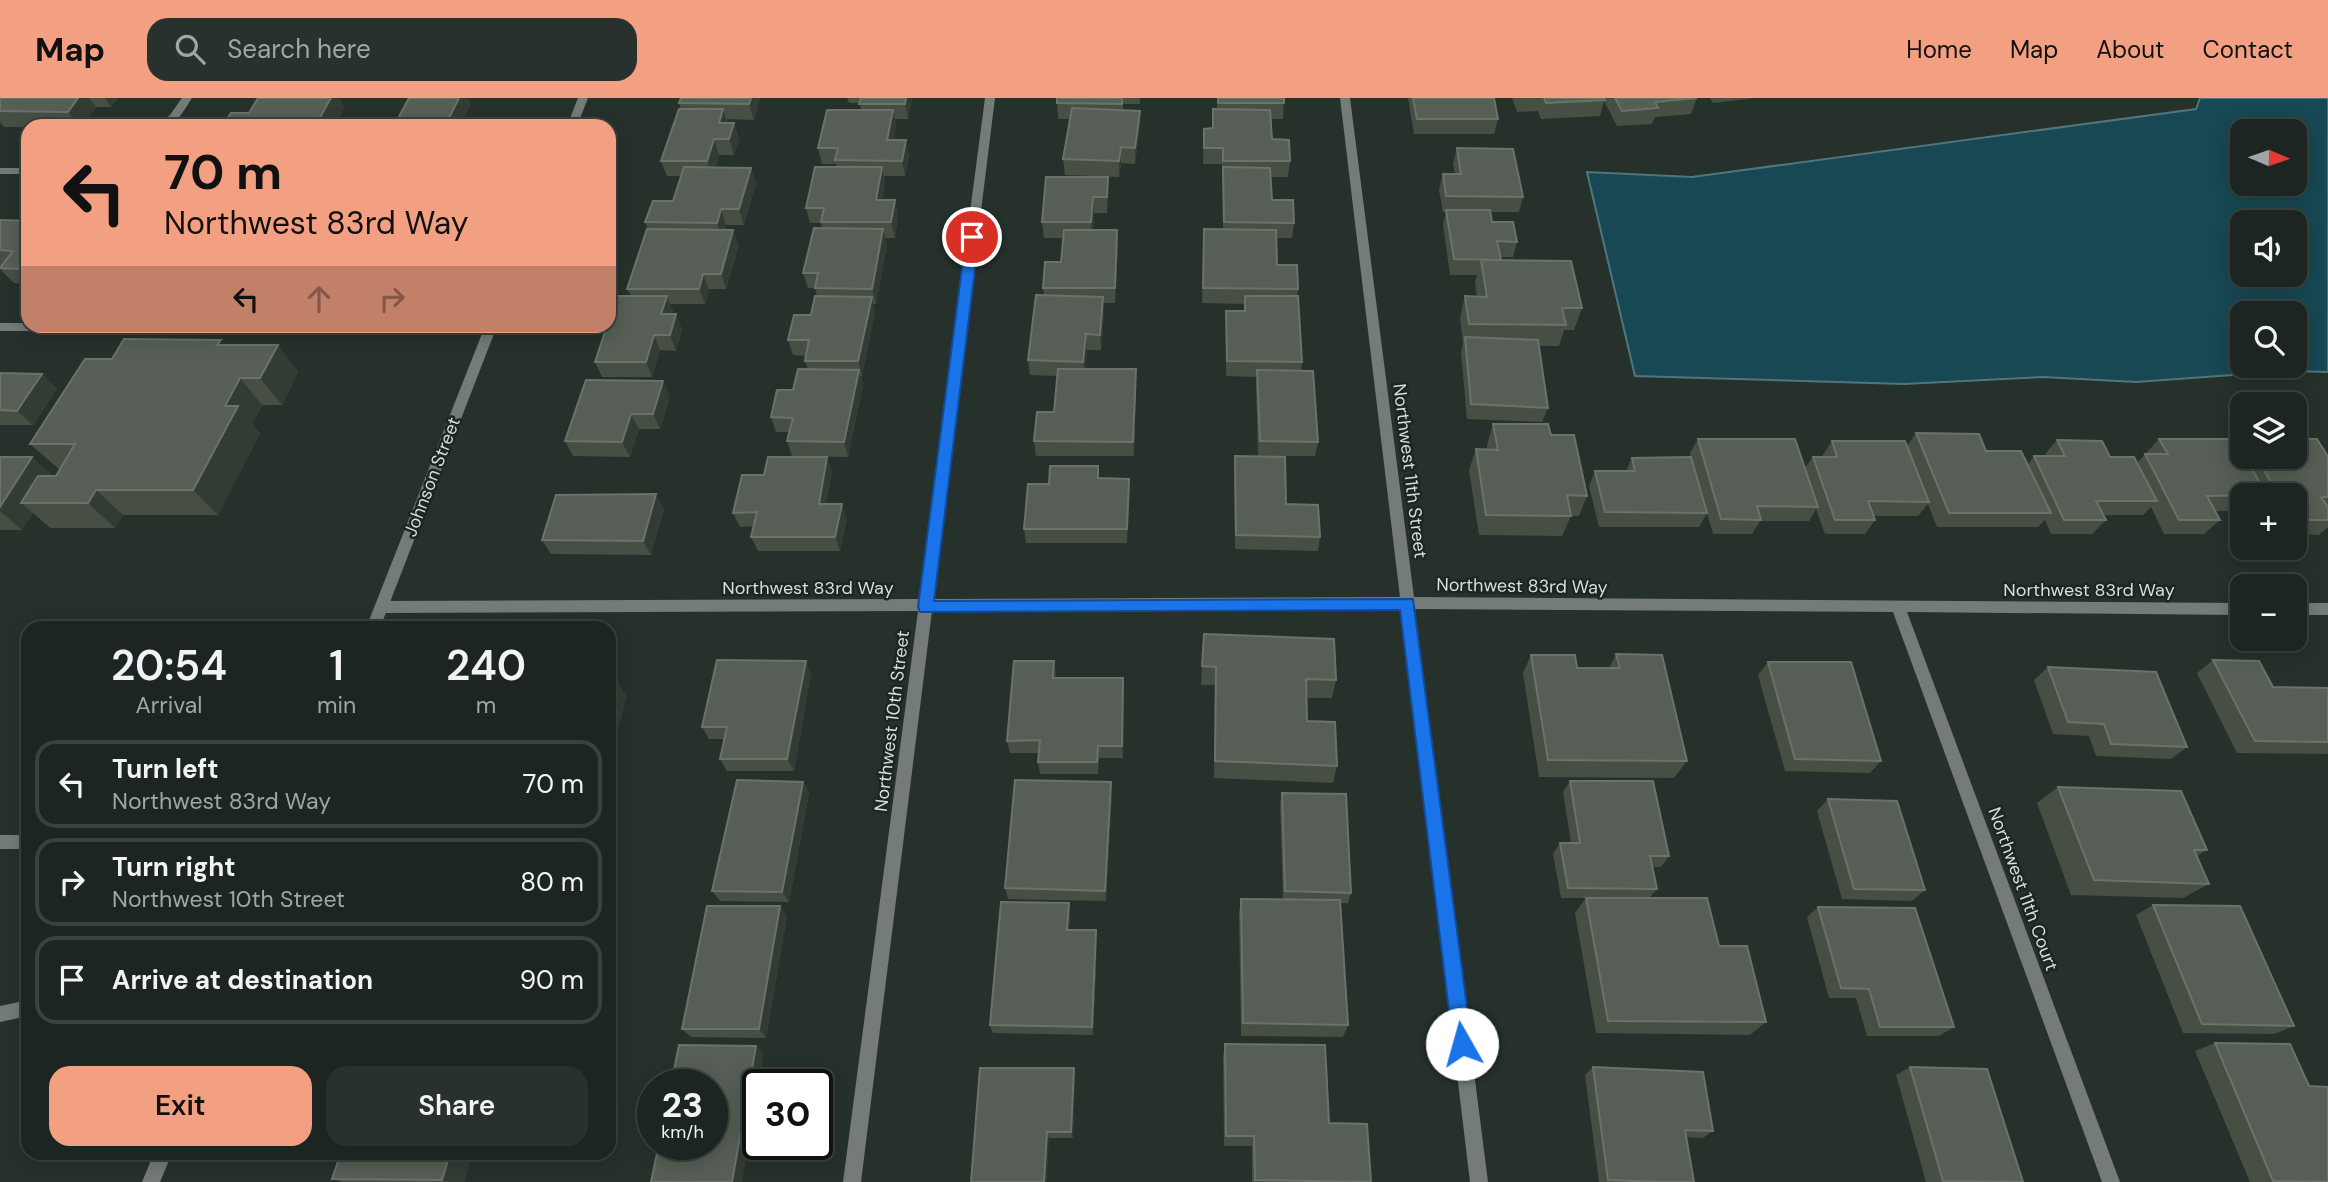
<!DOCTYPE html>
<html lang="en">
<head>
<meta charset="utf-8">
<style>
	:root { --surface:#1c2521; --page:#29312e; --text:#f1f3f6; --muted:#a0a5a5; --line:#3a423f; --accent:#f3a082 }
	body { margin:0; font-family:"DM Sans",sans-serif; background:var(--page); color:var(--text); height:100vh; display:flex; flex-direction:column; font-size:26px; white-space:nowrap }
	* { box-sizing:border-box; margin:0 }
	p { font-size:23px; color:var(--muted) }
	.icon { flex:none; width:38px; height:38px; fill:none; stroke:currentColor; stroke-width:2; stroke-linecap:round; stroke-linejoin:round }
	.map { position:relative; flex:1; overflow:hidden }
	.sheet { position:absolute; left:21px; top:523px; width:595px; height:539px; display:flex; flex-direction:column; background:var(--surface); border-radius:21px; box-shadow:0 4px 18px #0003,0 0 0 2px var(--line) }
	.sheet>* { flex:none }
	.hud { position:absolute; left:21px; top:21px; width:595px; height:214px; border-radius:21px; box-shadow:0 4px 18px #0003,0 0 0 2px var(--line); background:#f3a082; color:#111; overflow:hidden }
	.needle { width:46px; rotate:92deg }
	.tools { position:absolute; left:2230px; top:21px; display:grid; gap:14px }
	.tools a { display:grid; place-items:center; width:77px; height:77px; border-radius:14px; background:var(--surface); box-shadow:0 4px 18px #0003,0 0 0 2px var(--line); font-size:35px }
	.speed { position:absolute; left:637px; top:971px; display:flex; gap:14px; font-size:35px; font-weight:700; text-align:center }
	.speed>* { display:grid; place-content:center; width:91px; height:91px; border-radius:50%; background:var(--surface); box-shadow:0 4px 18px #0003,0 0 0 2px var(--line); line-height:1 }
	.speed small { font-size:18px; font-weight:400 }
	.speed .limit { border:4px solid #111; border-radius:10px; background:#fff; color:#111 }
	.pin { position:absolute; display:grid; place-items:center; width:60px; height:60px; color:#fff; margin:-30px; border:4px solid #fff; border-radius:50%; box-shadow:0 2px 7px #0007 }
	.me { position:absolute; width:77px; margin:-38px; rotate:353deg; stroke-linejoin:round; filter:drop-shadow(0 0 5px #0008) }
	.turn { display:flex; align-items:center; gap:24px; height:147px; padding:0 28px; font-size:32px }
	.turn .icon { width:91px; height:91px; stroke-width:2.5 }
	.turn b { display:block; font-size:49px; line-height:60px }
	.lanes { display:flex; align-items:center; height:66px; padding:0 28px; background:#0003; justify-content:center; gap:35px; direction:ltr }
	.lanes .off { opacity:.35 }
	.eta { display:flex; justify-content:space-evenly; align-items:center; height:119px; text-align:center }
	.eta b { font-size:42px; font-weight:600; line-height:49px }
	.cta { display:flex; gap:14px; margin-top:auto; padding:14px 28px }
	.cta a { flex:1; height:80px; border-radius:21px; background:var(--accent); color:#111; font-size:28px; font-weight:600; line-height:80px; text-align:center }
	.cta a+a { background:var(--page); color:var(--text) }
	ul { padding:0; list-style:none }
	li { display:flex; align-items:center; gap:21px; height:88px; margin:0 14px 10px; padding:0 14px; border:4px solid var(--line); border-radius:21px }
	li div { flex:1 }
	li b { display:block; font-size:26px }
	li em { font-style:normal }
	header { display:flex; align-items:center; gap:42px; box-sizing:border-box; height:98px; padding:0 35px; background:var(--accent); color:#111 }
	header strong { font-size:33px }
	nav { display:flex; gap:38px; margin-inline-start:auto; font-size:24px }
	.search { width:490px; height:63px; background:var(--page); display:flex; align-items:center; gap:18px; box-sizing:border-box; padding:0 24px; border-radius:21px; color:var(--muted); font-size:26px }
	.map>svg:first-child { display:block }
</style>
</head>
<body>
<header>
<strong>Map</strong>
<div class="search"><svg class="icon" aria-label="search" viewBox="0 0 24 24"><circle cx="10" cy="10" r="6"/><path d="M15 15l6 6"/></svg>Search here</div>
<nav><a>Home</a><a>Map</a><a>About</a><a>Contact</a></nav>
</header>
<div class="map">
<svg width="2328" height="1084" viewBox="0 0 2328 1084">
	<rect width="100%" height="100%" fill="#26312c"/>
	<!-- water -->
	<path fill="#174853" stroke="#51757c" stroke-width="2" fill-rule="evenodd" d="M2200 0H2328V274L2288 273 2136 284 2043 279 1904 286 1635 278 1587 74 1692 79 2196 11ZM2242 33H2294V86H2242ZM2294 124V177H2242V124ZM2294 215V268H2242V215Z"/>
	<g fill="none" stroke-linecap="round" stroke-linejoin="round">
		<!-- service -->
		<path fill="#747b7a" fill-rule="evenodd" d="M0 225H28V228L496 229 490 233H0Z
			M0 737H28V751H0Z
			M28 902V918L0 924V908Z"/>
		<!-- minor -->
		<path fill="#747b7a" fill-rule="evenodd" d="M182 0H192C181 17 177 28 155 28L170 17Z
			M985 0H995L933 501 1400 499 1340 0H1350L1414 499 2242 505V517L1907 514 2120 1084H2102L1893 514 1415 511 1488 1084H1470L1401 511 932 513 861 1084H843L918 513 382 515 377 513 375 509 377 505 382 503 919 501Z
			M0 70H28V76H0Z
			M2294 505H2328V517H2294Z"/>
		<!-- tertiary -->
		<path fill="#747b7a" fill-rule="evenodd" d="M578 0H588L577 28H567Z
			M485 228H497L380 530H366Z
			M154 1055H172L160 1084H142Z"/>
	</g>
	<!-- wall -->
	<path fill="#474f45" d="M2 0H118L111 9H96L82 28H28V29H4L0 24V2Z
		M681 0H760L754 22 727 21 728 25H734L739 41 734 57H719L716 69 751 70 756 85 744 127H726L725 132 739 147 726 191H709L705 206H670L673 213 672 216 682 231 676 253 660 252 652 279H602L595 264 631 198 627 191 648 131 645 124 673 103 681 78H667L661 63 681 11 679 5Z
		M847 0H912L908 21H895L896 28 893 42 909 58 905 78H884L885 84 882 102H895L898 117 895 140H885L887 146 876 206H873L875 214 862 278H861L863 287 848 359 792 358 787 343 789 334H776L771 319 793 292 808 271 805 263 806 258 793 257 788 242 811 217 817 198 815 190H808L803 175 822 130 821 125H810L806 110 836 69V66H822L818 50 861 12 860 5H849Z
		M1057 0H1140V6H1123V12L1140 28 1135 66 1121 65 1119 79 1065 77 1063 61 1070 21H1058Z
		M1217 0H1284L1283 21H1271L1272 41 1290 63 1288 79H1271L1272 102 1294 125 1292 140H1276L1277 167 1298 191 1297 198 1302 264 1301 273 1318 344 1315 358H1258L1256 287 1257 279 1226 278V213H1244V206L1202 205 1204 131H1223L1222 66H1203L1204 31 1213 30V11H1217Z
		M1408 0H1494L1498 21 1494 36H1414Z
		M1512 0H1697L1691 16 1655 19 1652 26 1617 28 1604 3 1600 18 1541 21 1538 13 1517 14Z
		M1710 0H1756L1713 5Z
		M1457 50 1523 99 1519 114H1490L1492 124 1517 144 1513 159H1500L1501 163 1582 210 1574 232H1564L1559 248H1539L1548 310 1542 324 1467 321 1461 254 1463 246 1460 220 1465 198H1477L1475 184 1477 177H1450L1443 127 1446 114H1443L1439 92 1443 76H1455L1453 66Z
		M1046 79 1108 95 1107 115H1094L1093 132H1117L1118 148 1115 205H1103L1104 215 1101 252H1087L1085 271 1136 286 1134 358H1036L1034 343 1054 314 1057 278 1030 277 1028 262 1044 198 1043 190 1061 164 1063 140H1044L1042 124Z
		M0 122 28 123V186L14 185 0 171 2 167H0Z
		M225 247H278L298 274 282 307H262L252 326 260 335 218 417H123L115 430H50L33 415 22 432H0V359L56 378 60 372 30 346 112 261Z
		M0 275 42 276 57 291 33 327H0Z
		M670 298 660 331H639L630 359 573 358 565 343Z
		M1493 326 1551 337 1587 398 1579 418H1571L1562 438 1479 437 1469 372 1476 351H1487V347Z
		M1916 335 1986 353 2028 366 2034 358H2046L2045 356 2057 342 2110 359 2137 365 2159 341 2248 364 2253 359 2328 357V429L2319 437 2294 436V397H2242V413H2215L2220 422 2204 436H2164L2151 409 2143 417H2103L2106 422 2092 436H2051L2045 422 2038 429H1937L1928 406 1918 418H1873L1875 422 1865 436H1825L1816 411 1809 423H1760L1752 436H1713L1707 415 1699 429H1599L1589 388 1595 373H1626L1632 360 1699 387 1690 355 1698 341 1805 370 1813 359H1823V357L1832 343 1907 348Z
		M1235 358 1320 439 1318 453 1235 451 1234 373Z
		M1098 368 1099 381H1129L1127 445H1026L1024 431 1049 386Z
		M832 374 826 406 847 420 840 453H758L751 439 754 428 740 429 733 415 764 377Z
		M664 411 651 457 551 456 542 442Z
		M1204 536 1336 582 1332 600H1307V623L1337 668 1333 685 1214 680 1215 587H1201Z
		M1616 556 1687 663 1674 680 1539 679 1523 575 1531 557 1577 570H1609Z
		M2213 562 2273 589 2328 590V656L2237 655 2197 575Z
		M1054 563 1056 580 1124 593 1123 660H1099L1098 676H1040L1038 664 1039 655H1010L1007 643Z
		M1768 564 1881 663 1870 675 1785 673 1758 577Z
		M2048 569 2187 649 2171 661 2096 658 2089 638 2053 636 2034 582Z
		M811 576 794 673H727L720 661 724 641H709L702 629Z
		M1570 683 1669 758 1661 769H1653L1657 791 1649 800 1719 848 1766 924 1750 937 1596 935 1575 815 1586 800H1561L1553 756 1560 745H1571L1563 694Z
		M803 684 809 695 789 804 720 803 712 793Z
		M2058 689 2207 752 2197 758 2209 786 2183 800 2071 797 2037 705Z
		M1282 695 1351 795 1348 805H1340L1348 927 1343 939 1241 938 1239 815 1241 801H1283L1280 706Z
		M1112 696 1106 803 1008 801 1005 790Z
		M1828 701 1925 792 1912 803 1842 801 1817 713Z
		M2153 807 2294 928 2274 936 2183 935 2136 817Z
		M1818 809 1954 929 1939 938H1867L1856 900H1829L1807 819Z
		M1070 815 1069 832 1097 842 1093 937 993 935 990 927Z
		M787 818 766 940 691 939 682 931Z
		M2215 945 2328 1084H2250L2195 953Z
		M1225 946 1371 1084H1252V1048H1224L1223 958Z
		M1593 969 1713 1033 1703 1040 1686 1039 1694 1084H1599L1585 977Z
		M1910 969 2023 1084H1926L1896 977Z
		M1074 970 1075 978 1073 1040H1049L971 1084Z
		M341 1055H472L464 1084H342L332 1081Z"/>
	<!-- shaded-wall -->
	<path fill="#333c34" d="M78 0H89L96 9 82 28H80L68 14Z
		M105 0H118L111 9Z
		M331 0H339L345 9 334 28H315Z
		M459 0H468L471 6 461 28H445Z
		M751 0H760L754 22 749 6Z
		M906 0H912L908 21 905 6Z
		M723 11 728 27 719 25Z
		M893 12 896 28 890 58 887 42Z
		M1140 13V28L1135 66V50Z
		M734 25 739 41 734 57 729 41Z
		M714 41 719 57 713 79 707 63Z
		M906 42 909 58 905 78 902 63Z
		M1121 49V65L1119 79V63Z
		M882 69 885 84 879 117 876 102Z
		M751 70 756 85 744 127 739 111Z
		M1093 99 1094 115 1092 140 1091 124Z
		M895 102 898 117 895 140 891 124Z
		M721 111 726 127 722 140 717 125Z
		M883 131 887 146 876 206 872 191Z
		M733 132 739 147 726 191 721 176Z
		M1117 132 1118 148 1115 205V190Z
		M28 163V176L22 171Z
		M703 176 709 191 705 206 699 191Z
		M667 198 673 213 668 231 661 216Z
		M872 199 875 214 862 278 858 263Z
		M1103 199 1104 215 1101 252 1100 237Z
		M676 216 682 231 676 253 670 237Z
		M1086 236 1087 252 1085 279 1083 264Z
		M654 237 660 252 652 279 646 264Z
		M278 247 298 274 282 307 260 280Z
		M1136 271V286L1134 358 1133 344Z
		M859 272 863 287 848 359 844 344Z
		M42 276 57 291 33 327 17 313Z
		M240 280 262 307 252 326 260 335 218 417 193 392 225 308Z
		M663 283 670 298 660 331 653 316Z
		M631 316 639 331 630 359 622 344Z
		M32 359 55 380 21 405 33 415 22 432 0 413V409Z
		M827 359 832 374 824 420 819 406Z
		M1129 381V395L1127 445V431Z
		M96 392 123 417 115 430 88 405Z
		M656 396 664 411 651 457 643 443Z
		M842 406 847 420 840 453 835 439Z
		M806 563 811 576 794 673 787 661Z
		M1054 563 1056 576 1055 593 1053 580Z
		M614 580 627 598 609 666V600Z
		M1123 580 1124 593 1123 660 1122 648Z
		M803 684 809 695 789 804 782 794Z
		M1111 684 1112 696 1106 803 1105 793Z
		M1069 805 1070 815 1068 842 1067 832Z
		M780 808 787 818 766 940 759 931Z
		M1096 832 1097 842 1093 937 1092 929Z
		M756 948 764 956 742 1084H732Z
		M1074 970 1075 978 1073 1040 1071 1034Z
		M1047 1034 1049 1040 1047 1084H1044Z
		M450 1055H472L464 1084H447L442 1082Z"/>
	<!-- building -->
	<path fill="#565e55" stroke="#6a726a" stroke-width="2" d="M2 0H78L68 14 0 13V2Z
		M258 0H331L315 28H222L231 15H249Z
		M409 0H459L445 28H394Z
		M681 0H751L749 6 679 5Z
		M861 0H906L905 6H859Z
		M1057 0H1122V6L1057 5Z
		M1218 0H1284V5H1218Z
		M1413 0H1494L1498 21H1417Z
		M1544 0H1604L1605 2 1546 5Z
		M1615 0H1697L1655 4 1658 10 1622 13Z
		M1072 10 1140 13 1135 50 1121 49 1119 63 1063 61Z
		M679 11H723L719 25H734L729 41H714L707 63H661Z
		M1213 11 1270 12 1272 41 1289 42 1290 63H1223V50H1204V31L1213 30Z
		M827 12H893L887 42H906L902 63 835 62 838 50H818Z
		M1457 50 1513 51 1523 99 1446 98 1443 76H1461Z
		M684 69 751 70 739 111H721L717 125 645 124 653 103H673Z
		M815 69H882L876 102H895L891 124H821L824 110H806Z
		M1223 69 1270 70 1272 102H1293L1294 125 1224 124Z
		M1046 79H1108L1107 99H1093L1091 124H1042Z
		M1446 112H1490L1492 124H1513L1517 144 1497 143 1501 162 1454 161Z
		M0 122 28 123V163L22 171 0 170 13 153 0 152Z
		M814 130 883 131 872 191 815 190 818 175H803Z
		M647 131 733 132 721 176H703L699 191H627Z
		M1204 131 1276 132 1277 167H1297L1298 191 1203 190Z
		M1064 132H1117L1115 190H1043L1045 164H1061Z
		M1481 162 1571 163 1582 210H1562L1566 227 1469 226 1465 198 1487 199Z
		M1036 197 1103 199 1100 237 1086 236 1083 264 1028 262Z
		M617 198H667L661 216H676L670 237H654L646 264H595L607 228H609V222Z
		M815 198 872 199 858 263H805L809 242H788L794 217H811Z
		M1245 198H1298L1302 264 1227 263 1226 213H1245Z
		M1465 239 1538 242 1548 310 1471 306Z
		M124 241 221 242 217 247H278L260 280H240L225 308H238L193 392H96L88 405H21L38 378H56L75 346H30L85 261H112Z
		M798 271 859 272 844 344 787 343 793 320 771 319 777 292H793Z
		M1058 271H1136L1133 344 1034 343 1037 314H1054Z
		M1257 272 1313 273 1318 344 1260 343Z
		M0 275 42 276 17 313 0 312Z
		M586 282 663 283 653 316H631L622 344 565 343Z
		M1493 326H1548L1551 337H1574L1587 398 1567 397 1571 418 1486 417 1476 351 1498 352Z
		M1916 335 1979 336 1986 353H2021L2051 415H1949Z
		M1698 341H1795L1818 409 1757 408 1761 422 1721 421Z
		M2159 341H2234L2242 354V359H2245L2267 397 2207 398 2220 422H2179L2145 356H2168Z
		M2294 341H2317L2327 357H2328V399H2321L2328 409V422H2294V397H2279L2256 359H2294Z
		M2057 342 2102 343 2110 359H2134L2157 403H2096L2106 422H2064L2034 358H2065Z
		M1832 343H1905L1929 404 1868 403 1875 422H1835L1813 359H1837Z
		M1235 358 1285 359 1286 406 1318 407 1320 439 1236 437Z
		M0 359H32L0 409Z
		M768 359H827L819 406H842L835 439H751L757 414 733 415 742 377H764Z
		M1691 359 1707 415 1605 414 1595 373H1635L1632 360Z
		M1050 368H1098V380L1129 381 1127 431H1024L1028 386H1049Z
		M656 396 643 443 542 442 556 397Z
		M1204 536 1334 541 1336 582 1306 581 1307 623 1335 624 1337 668 1215 663 1216 569 1202 568Z
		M1616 556 1662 557 1687 663 1548 662 1531 557H1575L1577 570H1620Z
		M717 562 806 563 787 661H720L727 629H702Z
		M2213 562 2259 563 2273 589 2328 590V644L2255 643Z
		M1014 563H1054L1053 580H1123L1122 648H1098L1097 664H1038L1040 642 1007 643Z
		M1768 564H1851L1881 663 1795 661Z
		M2048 569 2156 574 2187 649 2111 646 2104 626 2068 624Z
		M609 580H614L609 600Z
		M737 682 803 684 782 794 712 793Z
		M1015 682 1111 684 1105 793 1005 790Z
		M1570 683H1653L1669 758H1650L1657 791 1568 790 1560 745H1580Z
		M2058 689 2181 693 2207 752H2194L2209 786 2094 782Z
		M1282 695 1346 696 1351 795 1285 793Z
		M1828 701 1897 703 1925 792 1854 791Z
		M1586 800H1707L1719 848H1747L1766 924 1608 923Z
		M1241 801 1340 802 1348 927 1243 925Z
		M1001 804 1069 805 1067 832H1096L1092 929 990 927Z
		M2153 807 2240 808 2294 928 2202 926Z
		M707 808H780L759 931H682Z
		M1818 809 1915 810 1954 929H1880L1869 891 1841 890Z
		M2215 945 2290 946 2309 988 2328 989V1084L2273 1083Z
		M1225 946 1325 947 1329 1025 1367 1026 1371 1084 1255 1082 1254 1038H1226Z
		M679 947 756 948 732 1084H651L659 1046H712V987H671Z
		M1593 969 1703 974 1713 1033 1685 1032 1694 1084H1659L1608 1082Z
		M1910 969 1987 971 2023 1084 1943 1083Z
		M980 970H1074L1071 1034H1047L1044 1084H971Z
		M341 1055H450L442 1082 332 1081Z"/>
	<!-- route -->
	<path fill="#1a73e8" stroke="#114b97" stroke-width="2" d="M972 135 979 139 934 503 1413 501 1472 946 1469 953 1462 956 1456 953 1453 946 1400 512 920 514 918 509 966 139Z"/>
	<g text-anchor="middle" stroke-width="5" stroke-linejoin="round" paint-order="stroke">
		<!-- street labels -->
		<g font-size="18" fill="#d7dedb" stroke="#1c2722">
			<text transform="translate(1410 373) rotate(83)" y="6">Northwest 11th Street</text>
			<text transform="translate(432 379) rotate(-69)" y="6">Johnson Street</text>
			<text transform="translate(1522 488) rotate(1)" y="6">Northwest 83rd Way</text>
			<text x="808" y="496">Northwest 83rd Way</text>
			<text x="2089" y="498">Northwest 83rd Way</text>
			<text transform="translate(892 623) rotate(-83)" y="6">Northwest 10th Street</text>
			<text transform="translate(2023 791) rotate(70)" y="6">Northwest 11th Court</text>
		</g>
	</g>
</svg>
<div class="tools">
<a><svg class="needle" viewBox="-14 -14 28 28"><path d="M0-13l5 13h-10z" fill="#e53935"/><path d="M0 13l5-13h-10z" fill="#a0a5a5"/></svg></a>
<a><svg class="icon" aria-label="sound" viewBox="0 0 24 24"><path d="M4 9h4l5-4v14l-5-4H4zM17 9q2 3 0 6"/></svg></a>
<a><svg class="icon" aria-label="search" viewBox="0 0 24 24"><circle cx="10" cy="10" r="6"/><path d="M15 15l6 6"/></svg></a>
<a><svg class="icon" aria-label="layers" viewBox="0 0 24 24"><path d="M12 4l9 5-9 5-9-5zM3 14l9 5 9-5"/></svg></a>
<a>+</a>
<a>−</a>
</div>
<div class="speed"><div>23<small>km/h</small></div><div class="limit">30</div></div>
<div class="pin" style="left:972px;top:139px;background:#d93025"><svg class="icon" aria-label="arrive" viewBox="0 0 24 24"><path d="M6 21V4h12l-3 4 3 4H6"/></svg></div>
<svg class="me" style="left:1462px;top:946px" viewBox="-20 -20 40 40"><circle r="19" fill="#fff"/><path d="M0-13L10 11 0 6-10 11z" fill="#1a73e8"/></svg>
<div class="hud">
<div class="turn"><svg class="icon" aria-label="left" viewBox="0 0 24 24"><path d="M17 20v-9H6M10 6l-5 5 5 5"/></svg><div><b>70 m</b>Northwest 83rd Way</div></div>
<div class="lanes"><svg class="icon" aria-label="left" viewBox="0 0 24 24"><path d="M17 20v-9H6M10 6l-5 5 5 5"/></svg><svg class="icon off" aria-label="ahead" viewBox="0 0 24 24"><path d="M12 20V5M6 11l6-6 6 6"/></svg><svg class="icon off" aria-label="right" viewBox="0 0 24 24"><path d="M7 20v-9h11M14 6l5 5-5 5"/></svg></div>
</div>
<section class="sheet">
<div class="eta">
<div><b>20:54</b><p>Arrival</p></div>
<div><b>1</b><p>min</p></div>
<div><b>240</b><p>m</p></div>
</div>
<ul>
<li><svg class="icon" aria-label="left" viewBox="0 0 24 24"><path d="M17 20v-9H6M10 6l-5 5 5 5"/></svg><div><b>Turn left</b><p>Northwest 83rd Way</p></div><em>70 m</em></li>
<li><svg class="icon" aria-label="right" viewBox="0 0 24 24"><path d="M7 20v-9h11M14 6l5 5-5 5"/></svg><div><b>Turn right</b><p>Northwest 10th Street</p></div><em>80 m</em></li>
<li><svg class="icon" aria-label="arrive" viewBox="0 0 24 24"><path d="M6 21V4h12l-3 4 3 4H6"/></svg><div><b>Arrive at destination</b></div><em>90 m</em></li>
</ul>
<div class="cta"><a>Exit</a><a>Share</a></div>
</section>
</div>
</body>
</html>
